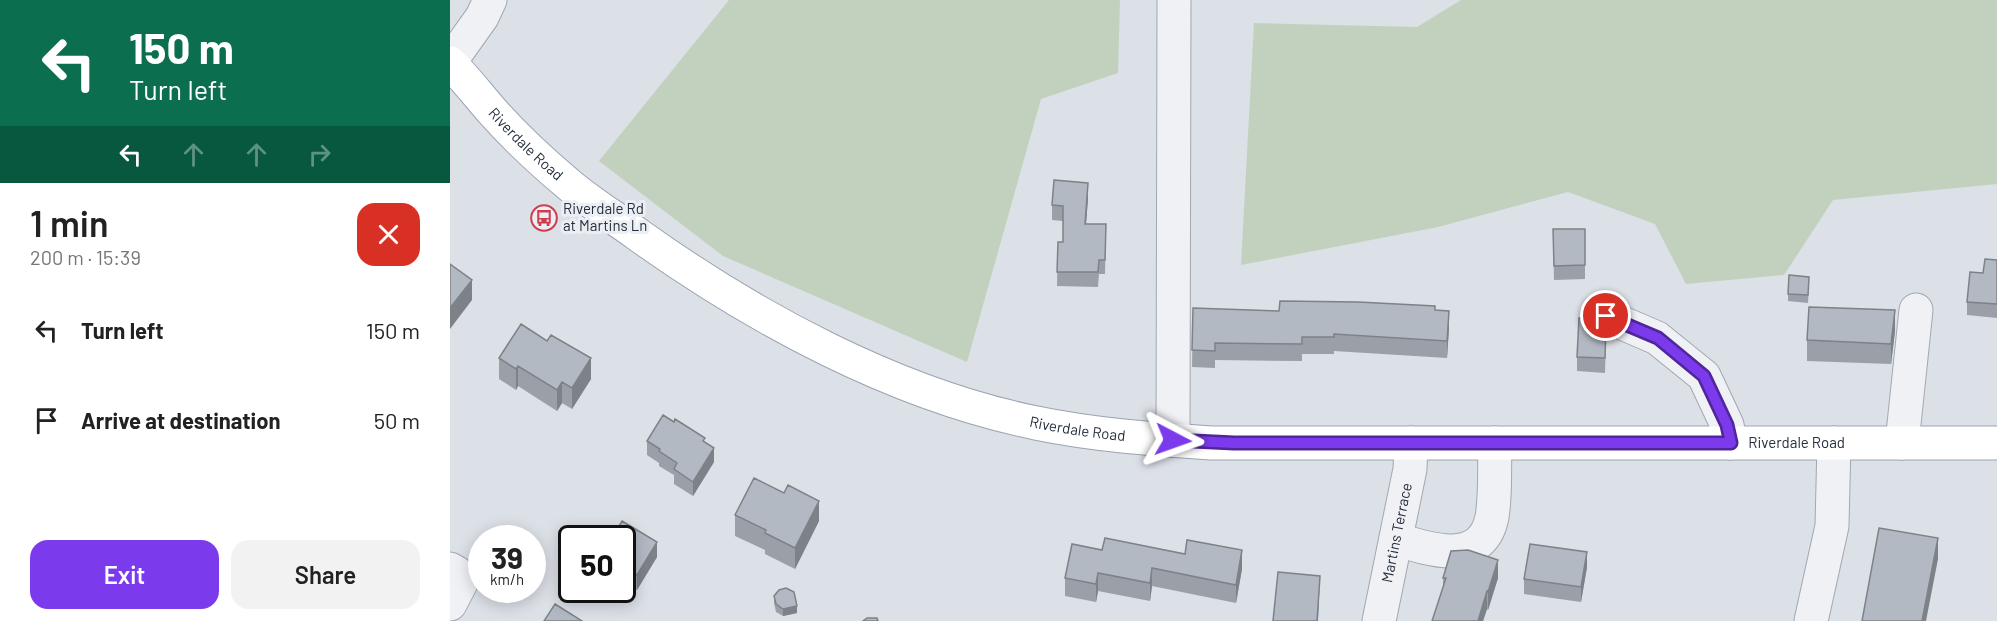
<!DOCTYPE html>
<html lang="en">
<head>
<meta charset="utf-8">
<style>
	:root { --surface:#fff; --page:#f2f2f2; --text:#222; --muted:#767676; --accent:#7c3aed }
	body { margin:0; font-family:Barlow,sans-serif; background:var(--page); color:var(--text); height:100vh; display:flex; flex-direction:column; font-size:22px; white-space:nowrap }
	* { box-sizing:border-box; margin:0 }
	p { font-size:20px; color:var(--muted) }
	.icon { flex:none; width:33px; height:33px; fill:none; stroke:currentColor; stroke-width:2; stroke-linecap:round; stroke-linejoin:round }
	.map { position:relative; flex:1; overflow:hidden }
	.panel { display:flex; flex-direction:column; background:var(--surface); width:450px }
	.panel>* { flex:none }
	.top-card { background:#0b6e4f; color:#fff; overflow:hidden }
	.speed { position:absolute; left:18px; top:525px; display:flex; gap:12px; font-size:30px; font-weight:700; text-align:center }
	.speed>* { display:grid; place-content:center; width:78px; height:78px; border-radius:50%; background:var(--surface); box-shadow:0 3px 15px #0003; line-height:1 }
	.speed small { font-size:15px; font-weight:400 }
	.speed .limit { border:3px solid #111; border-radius:9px; background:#fff; color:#111 }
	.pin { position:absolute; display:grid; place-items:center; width:51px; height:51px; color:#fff; margin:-26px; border:3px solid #fff; border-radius:50%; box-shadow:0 2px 6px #0007 }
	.me { position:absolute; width:66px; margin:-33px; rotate:94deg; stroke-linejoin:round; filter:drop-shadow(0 0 4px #0008) }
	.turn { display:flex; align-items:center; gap:21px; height:126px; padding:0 30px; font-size:27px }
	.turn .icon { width:78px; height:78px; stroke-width:2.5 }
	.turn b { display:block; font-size:42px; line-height:51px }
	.lanes { display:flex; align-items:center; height:57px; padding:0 30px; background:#0003; justify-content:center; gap:30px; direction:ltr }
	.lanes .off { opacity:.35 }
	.round { display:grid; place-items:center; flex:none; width:63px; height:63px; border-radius:18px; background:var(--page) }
	.head { display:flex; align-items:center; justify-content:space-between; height:102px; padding:0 30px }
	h1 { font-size:36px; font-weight:600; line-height:45px }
	.action { display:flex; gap:12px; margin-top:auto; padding:12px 30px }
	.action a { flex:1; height:69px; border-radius:18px; background:var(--accent); color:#fff; font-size:24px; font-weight:600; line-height:69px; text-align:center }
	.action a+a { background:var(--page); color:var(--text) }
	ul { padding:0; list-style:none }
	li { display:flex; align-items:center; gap:18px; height:90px; padding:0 30px }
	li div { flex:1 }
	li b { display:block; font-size:22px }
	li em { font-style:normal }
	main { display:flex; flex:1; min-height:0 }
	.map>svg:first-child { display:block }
</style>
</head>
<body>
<main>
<section class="panel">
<div class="top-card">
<div class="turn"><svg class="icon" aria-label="left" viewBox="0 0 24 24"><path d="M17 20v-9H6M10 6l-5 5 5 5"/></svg><div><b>150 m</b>Turn left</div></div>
<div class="lanes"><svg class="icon" aria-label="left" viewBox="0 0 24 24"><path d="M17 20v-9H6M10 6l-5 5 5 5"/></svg><svg class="icon off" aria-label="ahead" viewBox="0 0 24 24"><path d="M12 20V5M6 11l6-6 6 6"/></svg><svg class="icon off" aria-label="ahead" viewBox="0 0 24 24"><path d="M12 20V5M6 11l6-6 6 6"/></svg><svg class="icon off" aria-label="right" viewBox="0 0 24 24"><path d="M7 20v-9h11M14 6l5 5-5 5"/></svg></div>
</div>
<div class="head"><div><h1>1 min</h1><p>200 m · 15:39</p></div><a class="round" style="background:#d93025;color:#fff"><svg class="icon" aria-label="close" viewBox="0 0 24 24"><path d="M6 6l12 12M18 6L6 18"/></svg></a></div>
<ul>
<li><svg class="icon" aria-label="left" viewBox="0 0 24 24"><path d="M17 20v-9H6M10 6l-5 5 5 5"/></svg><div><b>Turn left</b></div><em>150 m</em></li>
<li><svg class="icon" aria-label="arrive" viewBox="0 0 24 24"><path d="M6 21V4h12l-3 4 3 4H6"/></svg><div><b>Arrive at destination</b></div><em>50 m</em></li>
</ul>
<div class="action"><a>Exit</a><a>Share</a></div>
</section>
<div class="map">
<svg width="1547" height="621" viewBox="0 0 1547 621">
	<rect width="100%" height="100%" fill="#dce0e7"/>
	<!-- green -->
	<path fill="#c2d1bd" d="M279 0H670L668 73 591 99 517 362 273 256 149 161Z
		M1011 0H1547V184L1383 200 1334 275 1236 284 1205 224 1118 192 988 227 791 265 804 23 967 27Z"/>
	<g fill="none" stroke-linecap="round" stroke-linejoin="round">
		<!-- minor casing -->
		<g stroke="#a2a7b1" stroke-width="35">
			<g id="minor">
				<path d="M0 62 32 17 40 0"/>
				<path d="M1156 316 1207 338 1254 376 1277 425 1281 443"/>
				<path d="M723 440 724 0"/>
				<path d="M1452 443 1466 310"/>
				<path d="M946 539C979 550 1032 567 1042 517 1046 494 1044 466 1045 443"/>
				<path d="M0 569 7 573 12 581 0 604"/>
				<path id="s1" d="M929 621 960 469 961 443"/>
				<path d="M1361 621 1382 526 1384 443"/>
			</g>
		</g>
		<!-- major casing -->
		<g stroke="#9ba4b2" stroke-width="35">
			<g id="major">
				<path id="s2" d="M0 63C15 78 28 95 42 111 65 137 91 161 117 183 139 202 164 217 187 234 303 317 444 394 586 423 644 435 702 439 761 443H1547"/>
			</g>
		</g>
		<!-- minor -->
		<use href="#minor" stroke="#eff1f5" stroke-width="33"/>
		<!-- major -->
		<use href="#major" stroke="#fff" stroke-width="33"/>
	</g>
	<!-- wall -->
	<path fill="#9a9fa8" d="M638 198 636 224H656L655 274H649L648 287 607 286 608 242H613V221L602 220V205Z
		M1103 229H1135V279L1104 280Z
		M1547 260V318L1517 315V302L1533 273Z
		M1359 284 1358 303 1338 301V294Z
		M743 308 829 311 985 310 999 328 997 358 884 351V354H852V361L765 360V368L742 367Z
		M1445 331 1441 364 1357 361V340Z
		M1156 336 1155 373 1127 371V357Z
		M49 358 141 379 122 409 112 403 107 411 68 386 66 390 49 379Z
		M197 441 255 442 264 462 243 496 224 484V475L209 466V463L197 455Z
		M285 515 369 521 345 569 315 554V550L285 536Z
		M172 538 207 557 187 590 172 581Z
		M652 550 792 569 786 603 702 586 700 601 648 591 646 602 615 596V578Z
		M1137 567 1131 602 1074 594V579Z
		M993 578H1048L1038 610 1037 609 1033 621H982L993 587Z
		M324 596 347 613 333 616 326 612 324 603Z"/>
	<!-- shaded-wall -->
	<path fill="#7d8288" d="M638 183V198L635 238V224Z
		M22 280V300L0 329V308Z
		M1445 310V331L1441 364V344Z
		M999 311V328L997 358V341Z
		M141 358V379L122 409V388Z
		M68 366V386L66 390V369Z
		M112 382V403L107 411V390Z
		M264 448V462L243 496V482Z
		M369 501V521L345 569V548Z
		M1488 538V559L1476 621H1472Z
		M207 542V557L187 590V575Z
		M792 550V569L786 603V585Z
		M1137 552V567L1131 602V587Z
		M1048 560V578L1038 610V592Z
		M702 568V586L700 601V583Z
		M648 573V591L646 602V584Z
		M870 576 868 621H867Z
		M1037 591V609L1033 621H1028Z
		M347 606V613L333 616V609Z"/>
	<!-- building -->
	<path fill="#b3b9c3" stroke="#7d8288" stroke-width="1.5" d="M604 180 638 183 635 224H656L655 260H649L648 272H607L608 242H613V206L602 205Z
		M1103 229H1135V265L1104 266Z
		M1535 259 1547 260V304L1517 302 1520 272 1533 273Z
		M0 264 22 280 0 308Z
		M1339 275 1359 277 1358 295 1338 294Z
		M830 301 908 302 985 306V310L999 311 997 341 884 334V337H852V344L765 343V351L742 350 743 308 829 311Z
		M1359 307 1445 310 1441 344 1357 340Z
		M1129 318 1148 319 1156 322 1155 358 1127 357Z
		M71 324 97 341 101 335 141 358 122 388 112 382 107 390 68 366 66 369 49 358Z
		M213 415 224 422 225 419 255 438 253 441 264 448 243 482 224 469 227 463 209 451 210 449 197 441Z
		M304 478 334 493 338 485 369 501 345 548 315 533 316 530 285 515Z
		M172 521 207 542 187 575 172 567V538H162Z
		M1429 528 1488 538 1472 621H1412Z
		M655 538 735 554 737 540 792 550 786 585 702 568 700 583 648 573 646 584 615 578 622 544 652 550Z
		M1080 544 1137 552 1131 587 1074 579Z
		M1018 550 1048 560 1038 592 1037 591 1028 621H982L996 578H993L1001 551Z
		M828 572 870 576 867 621H823Z
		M336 588 344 592 347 606 333 609 326 604 324 596 329 590Z
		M105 604 132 621H94Z
		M417 618H427L428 621H413Z"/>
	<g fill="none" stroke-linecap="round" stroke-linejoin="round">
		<!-- route casing -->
		<g stroke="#51269a" stroke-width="15">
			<path id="route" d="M723 440 784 443H1281L1277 425 1254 376 1208 338 1156 316"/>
		</g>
		<!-- route -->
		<use href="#route" stroke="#7c3aed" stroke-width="10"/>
	</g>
	<!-- icons -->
	<defs>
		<g id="bus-ring" transform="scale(1.35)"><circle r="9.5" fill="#ebeff4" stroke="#cf3d4f" stroke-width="1.5"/><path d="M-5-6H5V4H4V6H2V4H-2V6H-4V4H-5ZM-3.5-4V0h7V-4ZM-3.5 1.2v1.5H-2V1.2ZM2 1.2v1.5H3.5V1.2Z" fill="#cf3d4f"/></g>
	</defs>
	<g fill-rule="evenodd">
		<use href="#bus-ring" x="94" y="218"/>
	</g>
	<g text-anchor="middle" stroke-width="6" stroke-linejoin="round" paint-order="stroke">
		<!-- street labels -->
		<g font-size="15" fill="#262e3d" stroke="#ebeff4">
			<text dy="5" stroke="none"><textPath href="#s2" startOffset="111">Riverdale Road</textPath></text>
			<text dy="5" stroke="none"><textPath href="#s2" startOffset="741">Riverdale Road</textPath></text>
			<text dy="5" stroke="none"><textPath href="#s2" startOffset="1461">Riverdale Road</textPath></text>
			<text dy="5" stroke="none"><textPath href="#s1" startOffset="90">Martins Terrace</textPath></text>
		</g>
		<!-- poi labels -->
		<g font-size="15" fill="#262e3d" stroke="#ebeff4" text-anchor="start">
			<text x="113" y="214">Riverdale Rd<tspan x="113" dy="17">at Martins Ln</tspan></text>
		</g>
	</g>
</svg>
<div class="speed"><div>39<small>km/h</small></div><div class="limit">50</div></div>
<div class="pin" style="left:1156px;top:316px;background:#d93025"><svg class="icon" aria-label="arrive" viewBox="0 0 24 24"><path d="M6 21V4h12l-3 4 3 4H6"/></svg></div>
<svg class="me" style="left:723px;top:440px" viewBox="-20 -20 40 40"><path d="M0-17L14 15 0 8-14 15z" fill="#7c3aed" stroke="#fff" stroke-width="4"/></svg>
</div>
</main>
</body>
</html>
